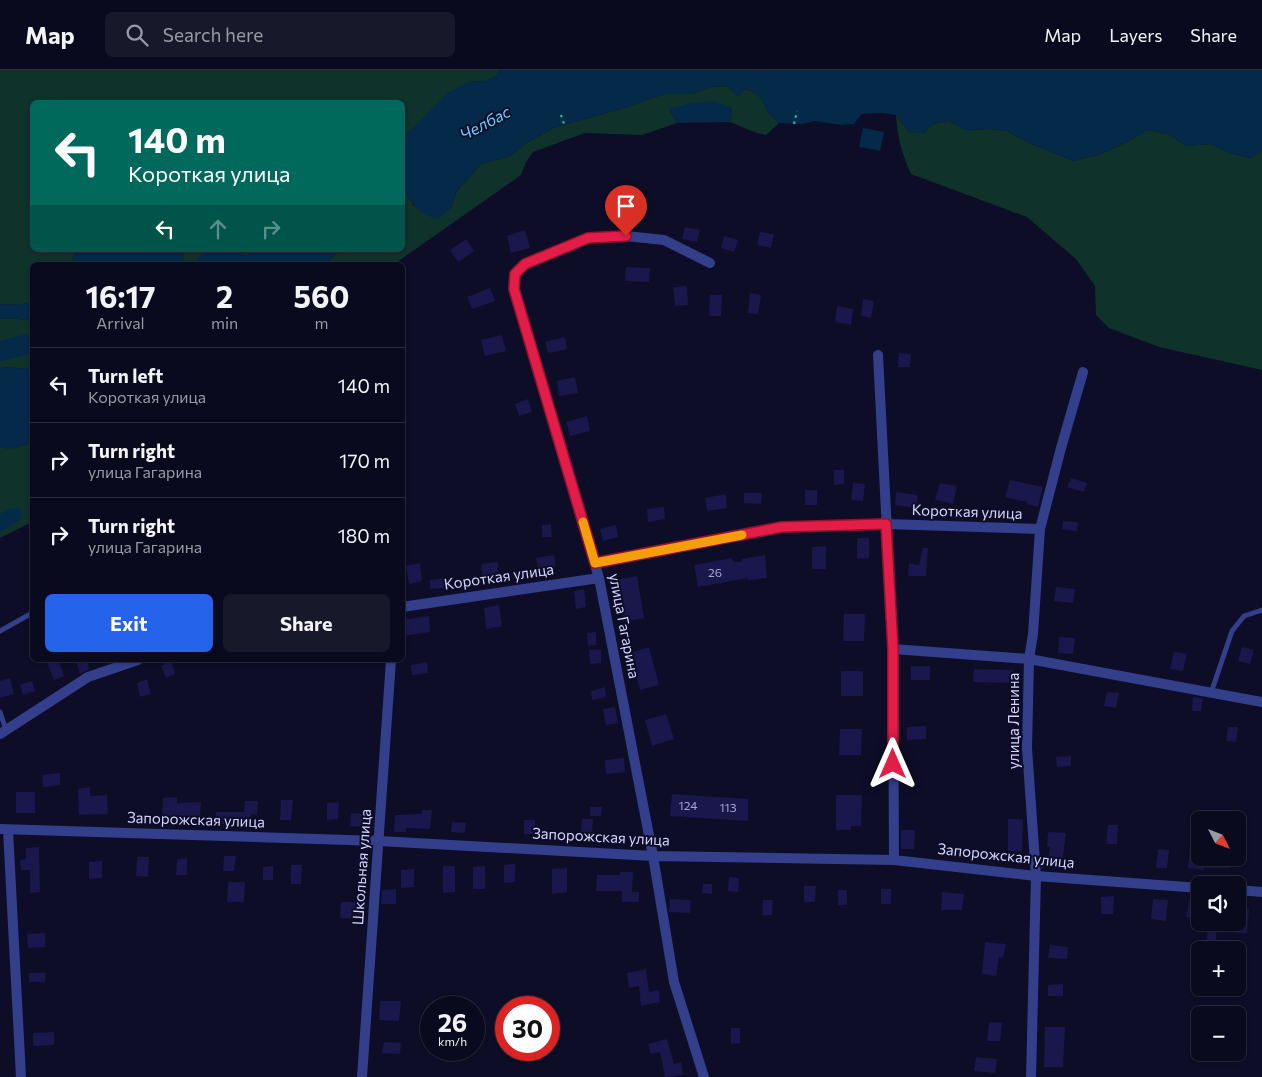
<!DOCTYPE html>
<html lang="en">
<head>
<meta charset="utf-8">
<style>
	:root { --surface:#0a0a1e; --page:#18182b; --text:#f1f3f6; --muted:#999aa4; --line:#2a2b3c; --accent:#2563eb }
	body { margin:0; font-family:Commissioner,sans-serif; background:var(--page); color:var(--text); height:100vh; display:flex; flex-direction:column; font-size:19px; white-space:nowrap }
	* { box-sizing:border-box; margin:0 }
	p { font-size:16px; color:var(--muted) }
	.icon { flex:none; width:28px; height:28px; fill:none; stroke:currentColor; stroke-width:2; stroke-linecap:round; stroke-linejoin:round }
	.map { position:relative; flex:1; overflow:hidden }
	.panel { position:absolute; left:30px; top:192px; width:375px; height:400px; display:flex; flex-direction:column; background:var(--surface); border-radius:8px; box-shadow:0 1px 4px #0004,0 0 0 1px var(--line) }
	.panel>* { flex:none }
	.guide { position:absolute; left:30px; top:30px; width:375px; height:152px; border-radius:8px; box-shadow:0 1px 4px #0004,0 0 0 1px var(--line); background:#00695c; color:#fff; overflow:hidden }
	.needle { width:32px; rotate:132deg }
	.tools { position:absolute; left:1191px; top:741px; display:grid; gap:10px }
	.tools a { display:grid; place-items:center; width:55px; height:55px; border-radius:8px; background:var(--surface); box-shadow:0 1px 4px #0004,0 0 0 1px var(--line); font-size:25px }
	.speed { position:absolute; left:420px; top:926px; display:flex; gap:10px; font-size:25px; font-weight:700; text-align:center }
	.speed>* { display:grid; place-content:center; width:65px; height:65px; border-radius:50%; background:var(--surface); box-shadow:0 1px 4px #0004,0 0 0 1px var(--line); line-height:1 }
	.speed small { font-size:12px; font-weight:400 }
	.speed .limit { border:8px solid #d22; background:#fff; color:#111 }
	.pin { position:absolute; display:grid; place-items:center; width:42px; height:42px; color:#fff; margin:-51px -21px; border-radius:50% 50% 50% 0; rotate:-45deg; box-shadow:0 0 5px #0007 }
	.pin .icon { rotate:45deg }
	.me { position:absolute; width:55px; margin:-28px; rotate:0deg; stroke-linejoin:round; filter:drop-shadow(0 0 4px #0008) }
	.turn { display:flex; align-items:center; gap:18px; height:105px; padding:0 15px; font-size:22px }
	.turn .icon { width:65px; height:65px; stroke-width:2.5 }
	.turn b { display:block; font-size:35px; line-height:42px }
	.lanes { display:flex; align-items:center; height:48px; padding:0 15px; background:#0003; justify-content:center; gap:25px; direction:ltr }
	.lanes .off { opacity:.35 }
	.eta { display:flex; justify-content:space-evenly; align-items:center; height:85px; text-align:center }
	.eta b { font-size:30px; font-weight:700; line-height:35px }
	.cta { display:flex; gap:10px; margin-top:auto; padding:10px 15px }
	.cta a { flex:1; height:58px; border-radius:8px; background:var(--accent); color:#fff; font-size:20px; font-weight:700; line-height:58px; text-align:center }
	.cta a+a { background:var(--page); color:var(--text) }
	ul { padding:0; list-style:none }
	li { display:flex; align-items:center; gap:15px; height:75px; padding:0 15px; border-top:1px solid var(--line) }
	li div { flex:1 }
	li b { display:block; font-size:19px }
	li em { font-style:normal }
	header { display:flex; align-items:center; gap:30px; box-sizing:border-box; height:70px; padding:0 25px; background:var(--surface); border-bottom:1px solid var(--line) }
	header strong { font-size:24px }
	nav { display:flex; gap:28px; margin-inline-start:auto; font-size:18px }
	.search { width:350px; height:45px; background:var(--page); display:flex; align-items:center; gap:12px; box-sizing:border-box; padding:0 18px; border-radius:8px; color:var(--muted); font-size:19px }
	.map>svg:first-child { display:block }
</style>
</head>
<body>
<header>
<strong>Map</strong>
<div class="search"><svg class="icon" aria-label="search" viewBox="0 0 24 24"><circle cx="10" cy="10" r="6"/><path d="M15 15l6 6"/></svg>Search here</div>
<nav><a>Map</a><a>Layers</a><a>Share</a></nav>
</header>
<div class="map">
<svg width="1262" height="1007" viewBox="0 0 1262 1007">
	<rect width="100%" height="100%" fill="#0d0d28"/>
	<!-- green -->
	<path fill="#0f322b" d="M0 0H499L497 6 486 11 468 12 425 47 403 68 402 32 342 31 339 32H32V180L76 181 71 195H32V232L19 235 0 234Z
		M727 16 738 26 745 19C763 23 761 32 770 44 773 48 776 50 779 53L766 65 754 62 730 52 732 38 669 39 677 53 642 65 585 63 533 82 526 92 521 105 393 195H324L341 180H402L403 125H407L414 136 451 138 456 122 482 93 509 87 526 73 553 58 627 37 664 24H691L710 17Z
		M896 45 910 63H924L933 54 948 51 965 60 989 59 1007 61 1027 72 1074 91 1101 84 1129 71 1147 60 1168 64 1187 76 1211 74 1230 83 1251 88 1262 80V300L1159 277 1109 258 1096 245 1095 216 1076 189 1027 147 911 104C902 84 897 67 896 45Z
		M184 180H255L247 186 235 184 226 195H188L182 188Z
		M7 248 32 250V299L0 297V249Z
		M32 371V452L0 468V377C11 380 23 377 32 371Z"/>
	<!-- water -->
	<path fill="#052949" d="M499 0H1262V80L1252 88 1230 83 1211 74 1187 76 1168 64 1147 60 1129 71 1101 84 1074 91 1027 72 1007 61 989 59 965 60 948 51 933 54 924 63H910L896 45 882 43 862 44 854 54 841 55 815 51 802 54 779 53C776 50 773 48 770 44 761 33 763 23 745 19L738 26 727 16 710 17 691 24H664L627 37 553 58 526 73 509 87 482 93 456 122 451 138 438 149C422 145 416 139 407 125H403V68L448 23 468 12 486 11 497 6Z
		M714 31 732 38 730 52 677 53 669 39 692 33Z
		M863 58 884 62 880 81 859 77Z
		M76 180H184L182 188 188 195H71Z
		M255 180H341L324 195H226L235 184 247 186Z
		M32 232V250L7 248 0 249V234L19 235Z
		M0 297 32 299V371C23 377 11 381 0 377Z
		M18 438 22 443 20 450 0 462V444L10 439Z"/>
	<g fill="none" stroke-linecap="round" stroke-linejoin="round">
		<!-- river -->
		<path stroke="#052949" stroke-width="20" d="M205 195 235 180
			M0 281 32 273"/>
	</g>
	<!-- building -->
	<path fill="#19174b" d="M611 138 631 139 630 153 610 152Z
		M685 157 700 160 697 172 682 169Z
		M525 160 530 178 511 183 507 166Z
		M760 162 774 164 771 178 757 175Z
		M724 166 738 170 734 182 721 178Z
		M466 169 474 181 458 192 450 180Z
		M626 197 650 198 649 212 625 211Z
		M687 216 688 235 675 236 673 217Z
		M490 218 495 231 472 239 467 227Z
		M750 223 761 225 758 244 748 243Z
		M710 225H722L721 246H709Z
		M863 229 874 231 871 248 861 246Z
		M837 236 853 239 851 255 835 252Z
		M502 265 506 281 485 286 481 270Z
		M565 267 567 279 548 283 545 272Z
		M899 283 911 284 910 297H898Z
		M575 307 578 323 559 326 557 311Z
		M528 329 532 342 519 346 515 334Z
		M587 346 590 361 570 366 566 352Z
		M834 400H844V414L834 415Z
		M1071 408 1087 413 1084 422 1067 417Z
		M1010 410 1043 417 1038 437 1027 434V432L1005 427Z
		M853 413 865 414 863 431 851 430Z
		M940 413 957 416 953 434 935 430Z
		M805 420H817V435H805Z
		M896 422 918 425 916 438 895 435Z
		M744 423H762L761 434 744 433Z
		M726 424 727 438 707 441 705 428Z
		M664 437 665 449 648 452 647 439Z
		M1063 451 1078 452 1077 461 1062 459Z
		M551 454 552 467H542V455Z
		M616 455 618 467 603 471 600 459Z
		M857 468H869V488L857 489Z
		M826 476V499H812V477Z
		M923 478H928L926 506H908L909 493 919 495Z
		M554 485 556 496 538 499 536 488Z
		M765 485 767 508 748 510V508L698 517 694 495 732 488 733 492H741L742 489Z
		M498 492V506L482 507 481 494Z
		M420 493 422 511 409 514 406 496Z
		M637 506 644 548 623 552 615 510Z
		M445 508V518L430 519V510Z
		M1056 517 1075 519 1073 533 1054 531Z
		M584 519 586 537 576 539 574 521Z
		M499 535 502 556 486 559 484 538Z
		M844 544H865L864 571H843Z
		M429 546 430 562 402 566V550Z
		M596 562V575L588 576 587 563Z
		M1059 567 1075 568 1073 584 1058 583Z
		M649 577 659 615 640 620 630 583Z
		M1242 577 1254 580 1250 594 1238 591Z
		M601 579V593L590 594 589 580Z
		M1174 582 1187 584 1183 601 1170 599Z
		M46 590H58L64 606 54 610Z
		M76 590H87L89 599 80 604Z
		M171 591 175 604 166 608 161 596Z
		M427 592 428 603 412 605 411 595Z
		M911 596H930V610H911Z
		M974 599 1013 600 1012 613 973 612Z
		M841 601H863V626H841Z
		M10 608 14 624 0 628V611Z
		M147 609 151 624 140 627 137 613Z
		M32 611 35 621 23 625 20 615Z
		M605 617 606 627 592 630 591 621Z
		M1107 622 1119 623 1116 638 1104 636Z
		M1193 627 1203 628 1201 641H1192Z
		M615 637 618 653 606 655 603 639Z
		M666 644 674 669 652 676 645 650Z
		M926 656V669L907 670V657Z
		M1228 657H1238L1236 672 1226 671Z
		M840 659H862L861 685H839Z
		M1071 686V696L1057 697 1056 687Z
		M624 688 625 702 606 704 605 690Z
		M60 703V715L43 717 42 705Z
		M90 717V726L107 725 108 744 79 745 78 719Z
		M16 722H35V743H16Z
		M672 724 748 729V751L670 746Z
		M836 725H862L861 756H851V760H836Z
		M177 727V733L201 732 200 748H162L163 728Z
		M281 730H293L291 750H280Z
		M245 731H258L257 745 251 744 250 751H228V755L215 754 216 742H244Z
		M339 732 338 749 327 750V733Z
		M590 737H602L601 746H590Z
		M422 740H432L430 759 406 758V762H394L395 745 422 744Z
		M351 743 366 744 364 757 350 756Z
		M582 749H593L592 765H581Z
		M1008 749H1023L1022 782 1008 781Z
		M524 750H535V764H524Z
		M452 752 466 753 465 763 451 762Z
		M1108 755H1118L1117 774H1106Z
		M901 760H915L914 779H901Z
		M1048 762 1066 763 1062 794 1048 792 1050 777H1047Z
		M39 777 40 822 30 823V800H21L20 790 26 789V778Z
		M1190 777 1200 778V788H1231L1230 798H1204V800L1188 798Z
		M1158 779 1169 780 1167 798H1156Z
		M224 786H236L234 801H223Z
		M137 787H149L148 807 136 806Z
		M187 788V805H176L177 789Z
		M102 791V808L89 809V792Z
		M515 794V812L504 813V795Z
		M291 795H302L301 814H291Z
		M273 796V810H263V797Z
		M443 796H455V822L443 823Z
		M485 796V819H473V797Z
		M567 798V822L552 824V799Z
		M414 799V817L401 818V800Z
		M620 802H633L632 822H639V832H622V821H596L597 805H620Z
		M729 807 739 808 738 822 728 821Z
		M228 812H245L244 832H227Z
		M703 814H712V824L702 823Z
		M804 816H816L815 832H804Z
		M396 819V834H381L382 820Z
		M881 819H891V834H881Z
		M838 820H847V835H838Z
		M942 822 964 824 962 840H941Z
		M1114 826 1113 844H1101V827Z
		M670 829 691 830 690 843 669 842Z
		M1153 829 1168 830 1166 851 1151 849Z
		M763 830H773L772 845H762Z
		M1189 831 1200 832 1199 849 1186 847Z
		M341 832H360L359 849 340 848Z
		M1238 839H1249L1247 863H1236Z
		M1208 854H1217L1216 870H1207Z
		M45 863V877L28 878 27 864Z
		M985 872 1006 874 1003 888 999 887 996 906 982 904Z
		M1050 875 1068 877 1067 889 1048 888Z
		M646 899 649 922 659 920 660 932 641 936 639 916 629 918 627 903Z
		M29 903H46L45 912H29Z
		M1063 914V926H1048V915Z
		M380 931H401L399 951 379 950Z
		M989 952 1002 953 1000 971H987Z
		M1045 957H1065L1063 997H1044Z
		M731 958H740V973L731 974Z
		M54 962V975L33 976V963Z
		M667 969 674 994 681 992 683 1005 665 1007 660 982 651 984 648 974Z
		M384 972 401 973 400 984 382 983Z
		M976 987 997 989 995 1003 974 1001Z"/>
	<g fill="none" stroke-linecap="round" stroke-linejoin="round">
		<!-- path -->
		<path stroke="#23c49e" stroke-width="2" stroke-dasharray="2.5 4" stroke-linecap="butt" d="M561 45 564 54
			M794 54 797 41"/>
		<!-- lane -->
		<path stroke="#333f8b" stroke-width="5" d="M0 561 32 543
			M1211 623 1232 561 1244 546 1262 540
			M0 642 6 660"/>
		<!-- street -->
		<path stroke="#333f8b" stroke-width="10" d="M878 285 893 579 894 790
			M595 493 782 457 886 454 1040 459
			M402 537 599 508
			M893 579 1029 589 1262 632
			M0 664 88 607 138 590
			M0 759 379 771 653 786 894 790 1036 806 1200 818
			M8 760 21 1007
			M1238 820 1262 822
			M362 1007 391 590
			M704 1007 674 912 653 786 599 508 514 219 515 204 525 194 588 168 626 166 664 170 710 193
			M1031 1007 1036 806 1027 678 1029 589 1033 564 1040 459 1061 378 1083 302"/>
	</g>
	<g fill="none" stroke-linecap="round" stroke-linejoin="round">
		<!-- route casing -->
		<g stroke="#92132f" stroke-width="12">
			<path id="route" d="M626 166 588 168 525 194 515 204 514 219 595 493 782 457 886 454 893 579V694"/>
		</g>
		<!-- route -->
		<use href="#route" stroke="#e11d48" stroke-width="9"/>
		<!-- slow -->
		<path stroke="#f59e0b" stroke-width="9" d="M583 452 595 493 742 465"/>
	</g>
	<g text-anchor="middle" stroke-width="4" stroke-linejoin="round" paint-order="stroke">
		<!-- number labels -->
		<g font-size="12" fill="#a5a6d2">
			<text x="715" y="507">26</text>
			<text x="688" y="740">124</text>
			<text x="728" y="742">113</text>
		</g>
		<!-- street labels -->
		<g font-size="15" fill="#d4d6ff" stroke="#0d0d28">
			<text transform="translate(967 442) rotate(2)" y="5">Короткая улица</text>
			<text transform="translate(499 507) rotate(-8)" y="5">Короткая улица</text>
			<text transform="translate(624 556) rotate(79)" y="5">улица Гагарина</text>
			<text transform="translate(1014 651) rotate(-90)" y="5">улица Ленина</text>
			<text transform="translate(196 750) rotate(2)" y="5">Запорожская улица</text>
			<text transform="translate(601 767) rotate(3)" y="5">Запорожская улица</text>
			<text transform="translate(1006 786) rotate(6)" y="5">Запорожская улица</text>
			<text transform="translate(362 797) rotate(-86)" y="5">Школьная улица</text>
		</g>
		<!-- water labels -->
		<g font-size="16" font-style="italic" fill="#62d1ff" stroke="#0d0d28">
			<text transform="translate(485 53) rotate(-28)" y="6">Челбас</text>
		</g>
	</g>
</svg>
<div class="tools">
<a><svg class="needle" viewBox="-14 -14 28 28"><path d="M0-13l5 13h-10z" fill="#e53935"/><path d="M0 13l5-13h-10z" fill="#999aa4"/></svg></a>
<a><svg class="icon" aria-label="sound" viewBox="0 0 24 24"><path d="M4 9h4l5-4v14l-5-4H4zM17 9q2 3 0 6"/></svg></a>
<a>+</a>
<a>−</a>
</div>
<div class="speed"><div>26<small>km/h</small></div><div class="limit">30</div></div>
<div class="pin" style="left:626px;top:166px;background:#d93025"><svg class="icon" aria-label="arrive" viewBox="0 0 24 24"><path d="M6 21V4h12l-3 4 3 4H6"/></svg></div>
<svg class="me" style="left:893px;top:694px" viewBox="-20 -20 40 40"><path d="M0-17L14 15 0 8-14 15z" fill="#e11d48" stroke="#fff" stroke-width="4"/></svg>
<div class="guide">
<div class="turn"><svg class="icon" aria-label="left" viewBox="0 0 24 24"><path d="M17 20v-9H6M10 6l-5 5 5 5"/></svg><div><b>140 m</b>Короткая улица</div></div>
<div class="lanes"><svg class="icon" aria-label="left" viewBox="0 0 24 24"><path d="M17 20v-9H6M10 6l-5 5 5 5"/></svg><svg class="icon off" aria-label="ahead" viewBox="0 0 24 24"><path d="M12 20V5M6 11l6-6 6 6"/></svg><svg class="icon off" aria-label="right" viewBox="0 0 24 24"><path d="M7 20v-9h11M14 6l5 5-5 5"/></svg></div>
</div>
<section class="panel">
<div class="eta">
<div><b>16:17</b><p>Arrival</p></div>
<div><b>2</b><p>min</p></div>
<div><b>560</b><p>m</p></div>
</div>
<ul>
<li><svg class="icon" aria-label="left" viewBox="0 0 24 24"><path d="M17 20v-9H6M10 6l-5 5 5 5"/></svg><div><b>Turn left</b><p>Короткая улица</p></div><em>140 m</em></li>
<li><svg class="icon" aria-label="right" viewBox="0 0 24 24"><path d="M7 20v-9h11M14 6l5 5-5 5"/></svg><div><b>Turn right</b><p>улица Гагарина</p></div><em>170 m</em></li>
<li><svg class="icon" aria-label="right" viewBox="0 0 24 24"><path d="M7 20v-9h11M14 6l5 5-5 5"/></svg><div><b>Turn right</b><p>улица Гагарина</p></div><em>180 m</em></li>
</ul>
<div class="cta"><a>Exit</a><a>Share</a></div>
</section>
</div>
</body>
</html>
